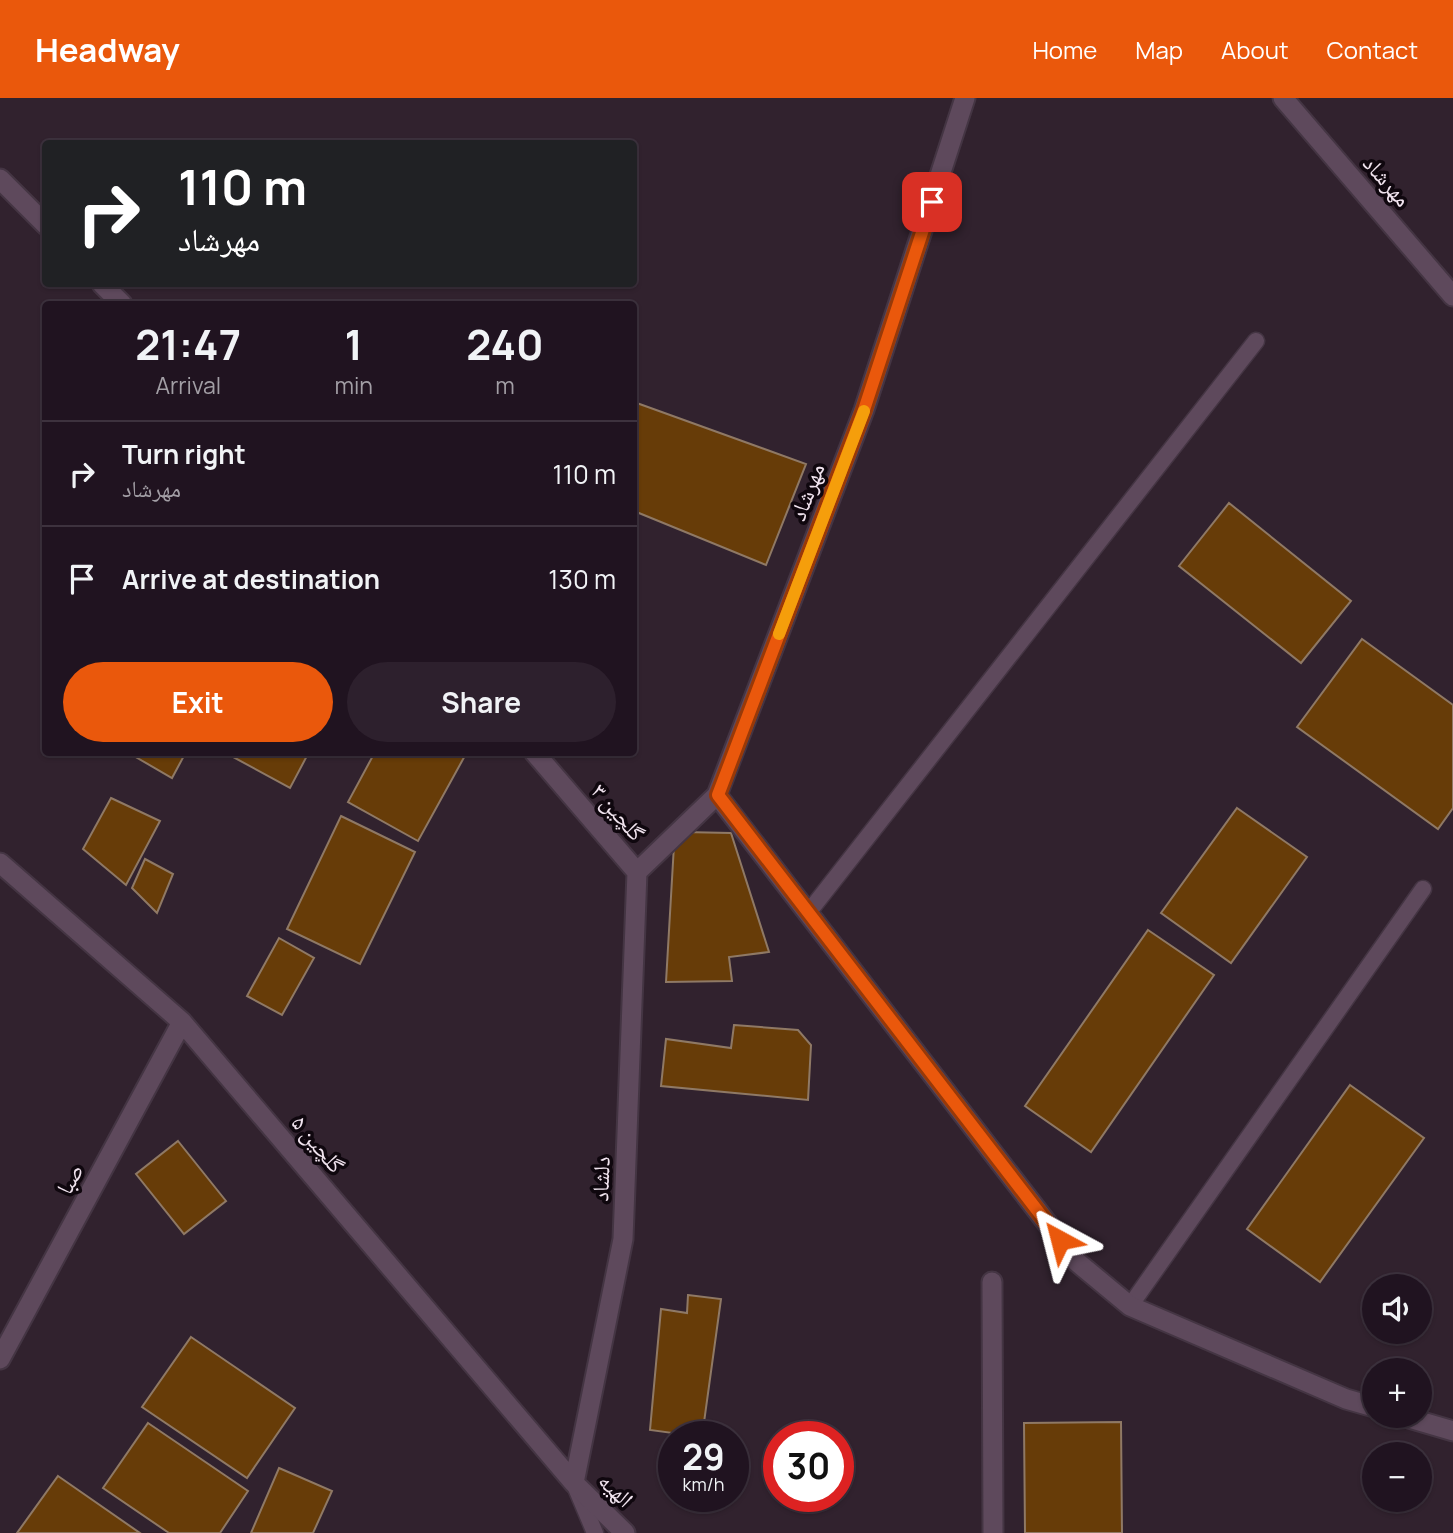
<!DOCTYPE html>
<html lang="en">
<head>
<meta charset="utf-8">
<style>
	:root { --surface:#201320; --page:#2d202d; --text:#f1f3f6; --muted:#a29ea5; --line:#3d323e; --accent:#ea580c }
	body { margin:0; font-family:Manrope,"Noto Naskh Arabic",sans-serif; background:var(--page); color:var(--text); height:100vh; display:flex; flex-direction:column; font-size:26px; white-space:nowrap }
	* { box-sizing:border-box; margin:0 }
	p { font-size:23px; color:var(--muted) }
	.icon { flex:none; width:38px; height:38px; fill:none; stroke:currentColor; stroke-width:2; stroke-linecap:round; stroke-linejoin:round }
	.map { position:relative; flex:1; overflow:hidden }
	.details { position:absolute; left:42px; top:203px; width:595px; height:455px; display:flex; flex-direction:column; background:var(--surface); border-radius:7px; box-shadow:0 2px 5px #0004,0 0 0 2px var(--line) }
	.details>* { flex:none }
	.banner { position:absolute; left:42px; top:42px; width:595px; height:147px; border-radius:7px; box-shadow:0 2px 5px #0004,0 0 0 2px var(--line); background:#202124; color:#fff; overflow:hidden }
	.fabs { position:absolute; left:1362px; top:1176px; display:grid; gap:14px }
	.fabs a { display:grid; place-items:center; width:70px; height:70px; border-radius:50%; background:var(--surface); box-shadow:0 2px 5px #0004,0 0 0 2px var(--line); font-size:35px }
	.speed { position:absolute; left:658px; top:1323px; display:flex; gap:14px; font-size:35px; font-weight:700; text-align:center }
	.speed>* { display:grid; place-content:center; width:91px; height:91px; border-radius:50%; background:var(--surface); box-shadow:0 2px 5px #0004,0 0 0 2px var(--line); line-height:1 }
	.speed small { font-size:18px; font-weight:400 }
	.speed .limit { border:10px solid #d22; background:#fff; color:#111 }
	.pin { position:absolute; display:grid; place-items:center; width:60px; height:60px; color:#fff; margin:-30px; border-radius:14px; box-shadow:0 4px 10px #0006 }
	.me { position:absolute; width:77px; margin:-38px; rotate:322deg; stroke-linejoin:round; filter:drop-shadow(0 0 5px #0008) }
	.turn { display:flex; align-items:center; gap:24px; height:147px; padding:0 21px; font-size:32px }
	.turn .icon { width:91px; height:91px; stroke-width:2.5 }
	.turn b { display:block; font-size:49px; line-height:60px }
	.eta { display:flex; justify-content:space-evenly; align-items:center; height:119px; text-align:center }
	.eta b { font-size:42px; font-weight:700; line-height:49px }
	.button { display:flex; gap:14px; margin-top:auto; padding:14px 21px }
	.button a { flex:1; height:80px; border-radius:42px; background:var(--accent); color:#fff; font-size:28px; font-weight:700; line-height:80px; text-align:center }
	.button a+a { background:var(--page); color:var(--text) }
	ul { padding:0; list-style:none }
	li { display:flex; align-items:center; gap:21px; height:105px; padding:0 21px; border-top:2px solid var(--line) }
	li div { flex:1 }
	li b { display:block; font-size:26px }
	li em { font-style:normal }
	header { display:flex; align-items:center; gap:42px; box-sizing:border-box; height:98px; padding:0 35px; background:var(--accent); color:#fff }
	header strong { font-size:33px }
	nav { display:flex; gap:38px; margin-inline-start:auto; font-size:24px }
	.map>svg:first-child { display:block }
</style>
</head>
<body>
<header>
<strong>Headway</strong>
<nav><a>Home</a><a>Map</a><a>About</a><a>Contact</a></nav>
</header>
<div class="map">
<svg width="1453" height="1435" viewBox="0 0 1453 1435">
	<rect width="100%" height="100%" fill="#2b192a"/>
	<!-- industrial -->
	<path fill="#31222e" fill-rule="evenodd" d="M0 0H1453V1435H0ZM46 46H634V186H46ZM46 206H634V654H46ZM1374 1188H1419V1234H1374ZM1374 1272H1419V1318H1374ZM674 1339H733V1398H674ZM779 1339H838V1398H779ZM1374 1356H1419V1402H1374Z"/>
	<!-- building -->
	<path fill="#673c08" stroke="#8f7965" stroke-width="2" d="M634 304 806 366 766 467 634 413Z
		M1229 405 1351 503 1301 565 1179 468Z
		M1362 541 1453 607V710L1438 731 1297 629Z
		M127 654H186L172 680Z
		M224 654H309L290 690Z
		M375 654H467L418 743 348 704Z
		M111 700 160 723 126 787 83 751Z
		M1237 710 1307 759 1231 865 1161 815Z
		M341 718 415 754 360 866 287 831Z
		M683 734 731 735 769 854 729 859 732 883 666 884 674 747Z
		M145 761 173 776 157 815 132 790Z
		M1148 832 1214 877 1091 1054 1025 1008Z
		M279 840 314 860 282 917 247 898Z
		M734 927 798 932 811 947 808 1002 661 988 666 941 731 950Z
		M1350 987 1424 1040 1320 1184 1247 1131Z
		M178 1043 226 1103 184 1136 136 1076Z
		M688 1197 721 1201 702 1339 650 1332 661 1211 687 1215Z
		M191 1239 295 1310 247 1380 142 1309Z
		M1121 1324 1122 1435H1025L1024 1325Z
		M148 1325 248 1393 220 1435H169L103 1390Z
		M279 1370 332 1393 313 1435H251Z
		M58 1378 140 1435H17Z"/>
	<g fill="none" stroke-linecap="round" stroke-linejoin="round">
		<!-- service casing -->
		<g stroke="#443543" stroke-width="19">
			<path id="service" d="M808 815 1256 243
				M1130 1208 1423 791
				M576 1390 595 1435"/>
		</g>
		<!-- minor casing -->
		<g stroke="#443543" stroke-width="23">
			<path id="minor" d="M1283 0 1453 198
				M0 81 46 127
				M102 186 122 206
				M534 654 637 774
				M717 697 1077 1164 1130 1208 1346 1301 1374 1309
				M0 765 182 924 574 1385 625 1435
				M637 774 717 697 864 312 965 0
				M992 1184 993 1435
				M0 1261 182 924
				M1402 1318 1453 1333
				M574 1385 623 1141 637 774"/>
		</g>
		<!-- service -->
		<use href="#service" stroke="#5e495c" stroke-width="16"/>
		<!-- minor -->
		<use href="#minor" stroke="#5e495c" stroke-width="19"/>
	</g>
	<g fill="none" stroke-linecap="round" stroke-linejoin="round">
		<!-- route casing -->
		<g stroke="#983908" stroke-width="18">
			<path id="route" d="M932 104 864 312 718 697 1060 1142"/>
		</g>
		<!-- route -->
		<use href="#route" stroke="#ea580c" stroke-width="12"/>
		<!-- slow -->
		<path stroke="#f59e0b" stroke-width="12" d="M779 536 864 313"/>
	</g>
	<g text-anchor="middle" stroke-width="7" stroke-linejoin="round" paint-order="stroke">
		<!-- street labels -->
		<g font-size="23" fill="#f1e4ef" stroke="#0f070e">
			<text transform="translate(1387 83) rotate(49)" y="8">مهرشاد</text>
			<text transform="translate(807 394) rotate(-69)" y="8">مهرشاد</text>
			<text transform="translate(618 714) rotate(49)" y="8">گلچین ۳</text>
			<text transform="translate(318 1046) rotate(50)" y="8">گلچین ۵</text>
			<text transform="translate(70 1081) rotate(-62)" y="8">صبا</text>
			<text transform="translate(601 1081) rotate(-88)" y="8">دلشاد</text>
			<text transform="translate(616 1392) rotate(44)" y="8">الهیه</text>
		</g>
	</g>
</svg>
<div class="fabs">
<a><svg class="icon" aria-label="sound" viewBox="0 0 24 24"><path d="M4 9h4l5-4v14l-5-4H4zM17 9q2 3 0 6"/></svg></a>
<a>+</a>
<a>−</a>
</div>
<div class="speed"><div>29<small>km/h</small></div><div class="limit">30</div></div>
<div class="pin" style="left:932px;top:104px;background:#d93025"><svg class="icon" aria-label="arrive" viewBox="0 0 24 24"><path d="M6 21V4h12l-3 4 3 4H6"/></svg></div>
<svg class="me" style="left:1060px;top:1142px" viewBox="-20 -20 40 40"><path d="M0-17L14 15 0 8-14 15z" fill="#ea580c" stroke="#fff" stroke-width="4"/></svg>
<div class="banner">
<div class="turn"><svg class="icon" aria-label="right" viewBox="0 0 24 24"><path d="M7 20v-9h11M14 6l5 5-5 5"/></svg><div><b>110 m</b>مهرشاد</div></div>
</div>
<section class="details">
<div class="eta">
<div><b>21:47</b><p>Arrival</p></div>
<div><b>1</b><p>min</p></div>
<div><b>240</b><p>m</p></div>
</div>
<ul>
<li><svg class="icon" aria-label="right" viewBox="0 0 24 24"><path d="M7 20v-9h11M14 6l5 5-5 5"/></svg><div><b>Turn right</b><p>مهرشاد</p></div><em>110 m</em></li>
<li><svg class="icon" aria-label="arrive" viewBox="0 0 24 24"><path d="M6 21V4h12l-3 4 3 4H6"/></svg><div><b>Arrive at destination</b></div><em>130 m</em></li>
</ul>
<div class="button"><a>Exit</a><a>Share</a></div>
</section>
</div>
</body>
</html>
